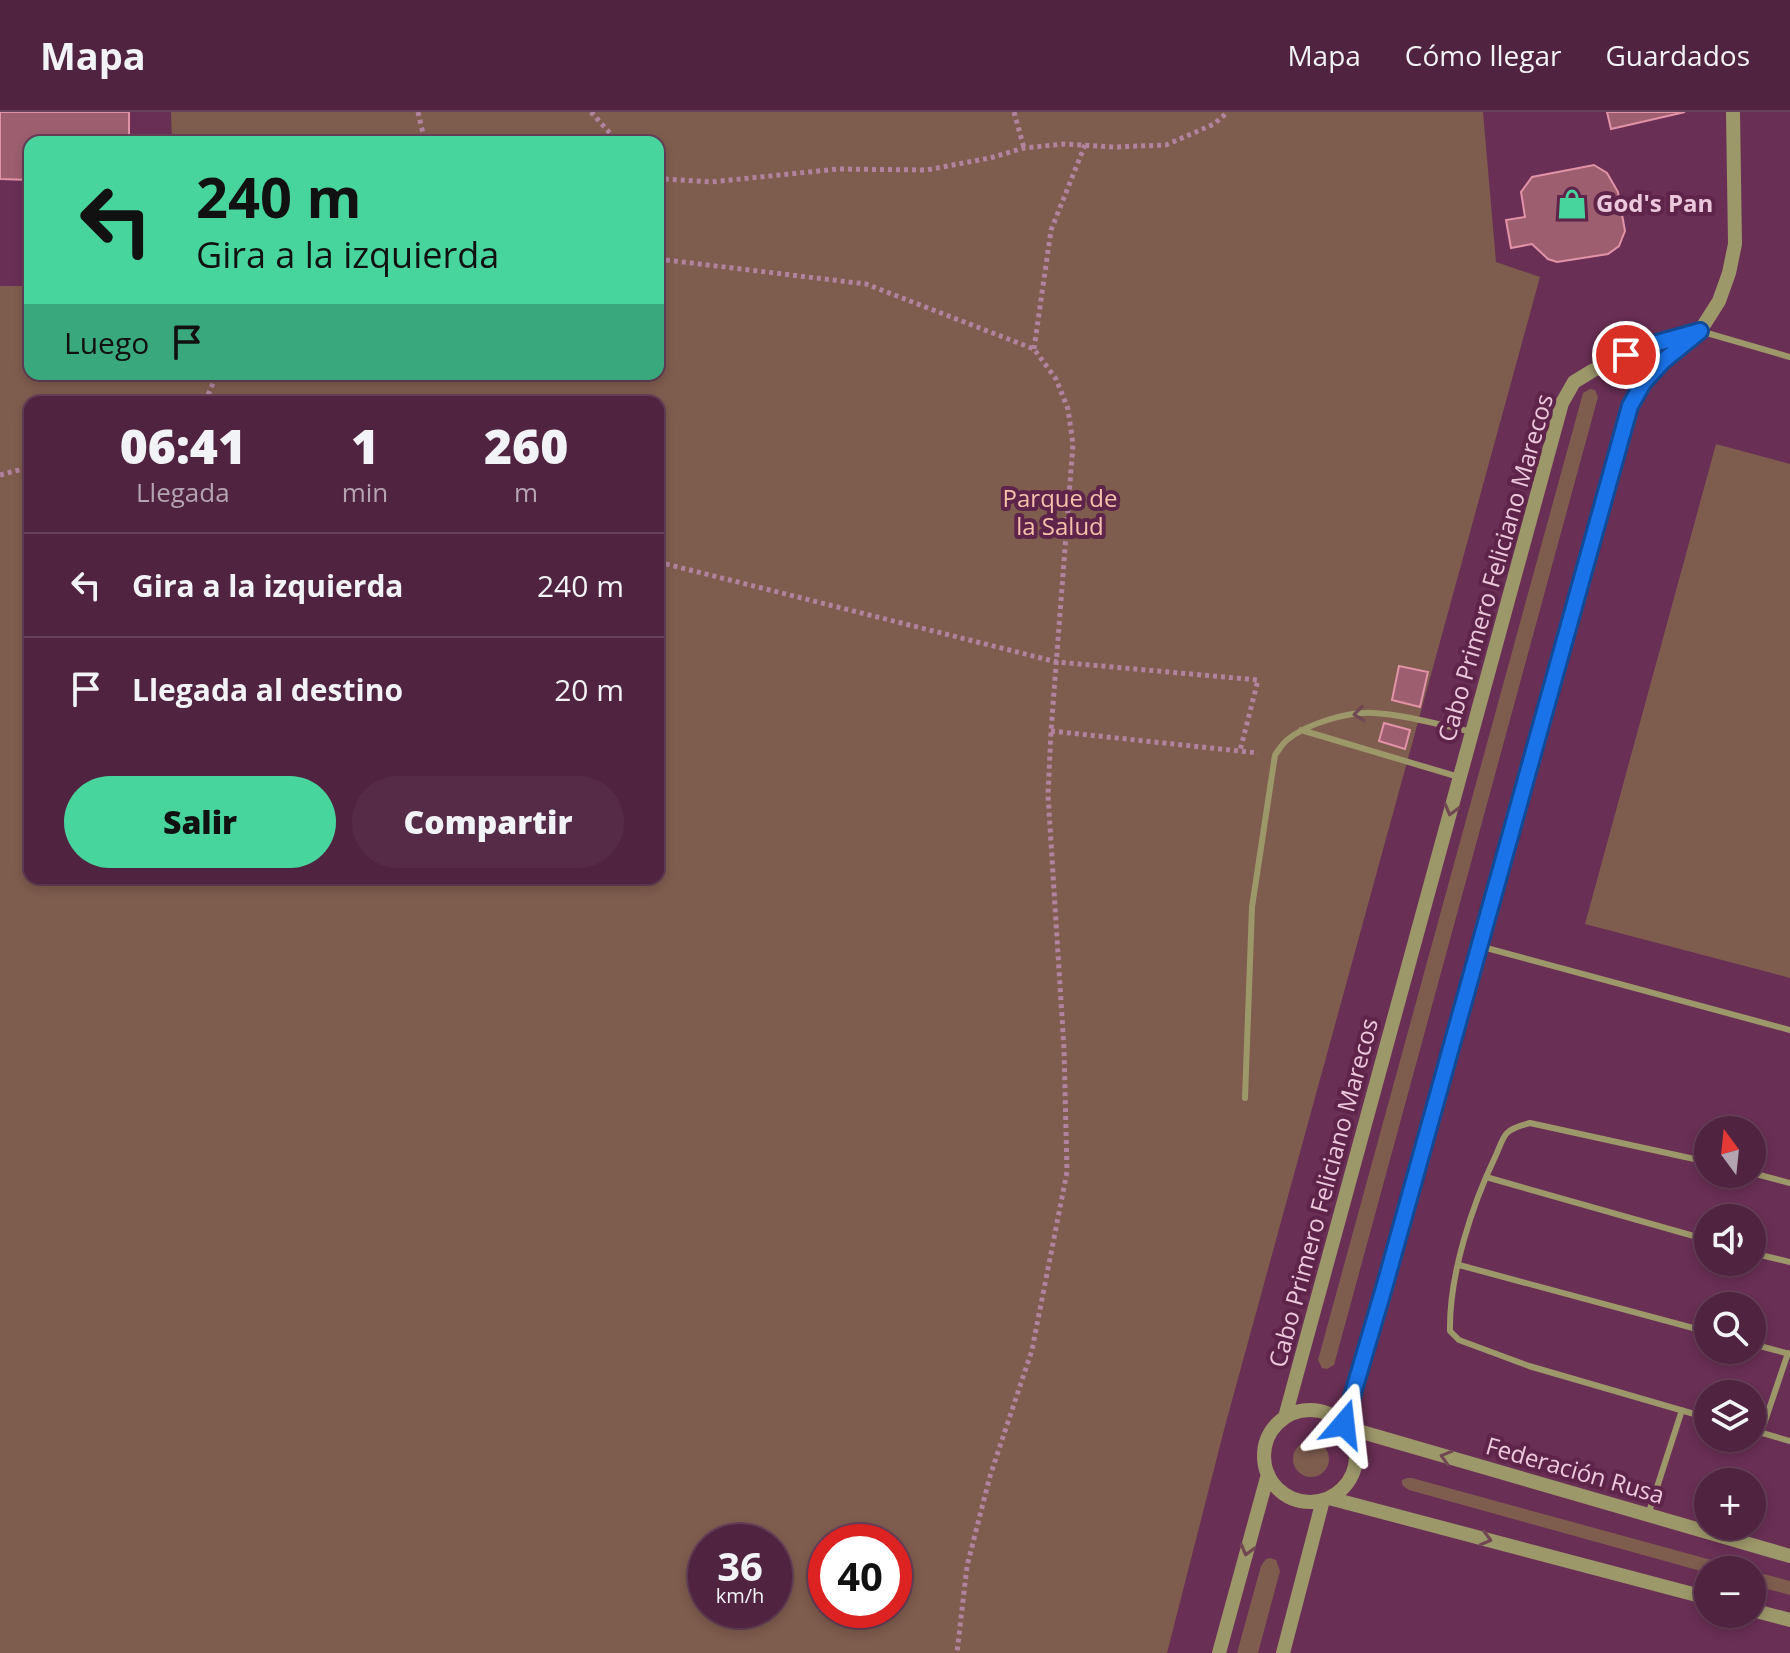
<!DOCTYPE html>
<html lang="es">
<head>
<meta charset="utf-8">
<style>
	:root { --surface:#502340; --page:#562b47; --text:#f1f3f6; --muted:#b4a4b1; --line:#674059; --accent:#48d49d }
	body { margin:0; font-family:"Open Sans",sans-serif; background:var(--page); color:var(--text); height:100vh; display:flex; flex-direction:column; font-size:30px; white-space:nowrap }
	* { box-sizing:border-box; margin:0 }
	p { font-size:26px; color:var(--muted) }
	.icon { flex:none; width:44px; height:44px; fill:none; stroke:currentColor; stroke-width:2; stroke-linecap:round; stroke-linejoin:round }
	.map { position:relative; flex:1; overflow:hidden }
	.sheet { position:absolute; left:24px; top:284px; width:640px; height:488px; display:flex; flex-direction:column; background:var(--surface); border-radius:16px; box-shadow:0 4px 12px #0003,0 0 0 2px var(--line) }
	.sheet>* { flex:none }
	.hud { position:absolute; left:24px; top:24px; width:640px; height:244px; border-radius:16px; box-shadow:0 4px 12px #0003,0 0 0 2px var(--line); background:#48d49d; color:#111; overflow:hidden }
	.needle { width:52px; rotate:345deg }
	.controls { position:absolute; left:1694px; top:1004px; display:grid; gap:16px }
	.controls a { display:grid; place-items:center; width:72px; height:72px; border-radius:50%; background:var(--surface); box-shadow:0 4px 12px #0003,0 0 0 2px var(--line); font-size:40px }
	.speed { position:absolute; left:688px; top:1412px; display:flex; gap:16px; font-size:40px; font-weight:700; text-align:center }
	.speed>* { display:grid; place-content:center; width:104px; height:104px; border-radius:50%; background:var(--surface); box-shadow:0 4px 12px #0003,0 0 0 2px var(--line); line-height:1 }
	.speed small { font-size:20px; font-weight:400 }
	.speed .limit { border:12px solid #d22; background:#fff; color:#111 }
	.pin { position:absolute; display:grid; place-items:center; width:68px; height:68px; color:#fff; margin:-34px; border:4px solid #fff; border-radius:50%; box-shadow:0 2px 8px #0007 }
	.me { position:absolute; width:88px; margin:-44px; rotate:17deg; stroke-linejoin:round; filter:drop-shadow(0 0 6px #0008) }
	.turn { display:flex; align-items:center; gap:28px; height:168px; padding:0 40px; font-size:36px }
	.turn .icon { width:104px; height:104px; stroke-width:2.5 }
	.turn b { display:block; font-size:56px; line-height:68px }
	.then { display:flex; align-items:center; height:76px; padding:0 40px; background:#0003; gap:16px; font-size:30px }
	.eta { display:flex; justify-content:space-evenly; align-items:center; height:136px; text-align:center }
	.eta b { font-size:48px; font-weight:800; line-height:56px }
	.button { display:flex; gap:16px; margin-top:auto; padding:16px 40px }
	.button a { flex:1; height:92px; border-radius:48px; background:var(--accent); color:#111; font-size:32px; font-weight:800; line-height:92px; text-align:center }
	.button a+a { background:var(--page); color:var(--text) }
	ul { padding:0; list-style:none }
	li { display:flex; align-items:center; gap:24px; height:104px; padding:0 40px; border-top:2px solid var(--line) }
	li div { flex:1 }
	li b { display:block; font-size:30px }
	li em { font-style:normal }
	header { display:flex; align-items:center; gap:48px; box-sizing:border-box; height:112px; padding:0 40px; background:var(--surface); border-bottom:2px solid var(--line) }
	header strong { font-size:38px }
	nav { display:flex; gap:44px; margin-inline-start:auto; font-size:28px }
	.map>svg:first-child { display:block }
</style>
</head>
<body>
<header>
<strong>Mapa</strong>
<nav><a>Mapa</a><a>Cómo llegar</a><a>Guardados</a></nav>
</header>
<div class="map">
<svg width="1790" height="1541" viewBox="0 0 1790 1541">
	<rect width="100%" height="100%" fill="#6a2f55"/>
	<!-- green -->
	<path fill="#7e5c4e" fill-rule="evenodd" d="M171 0H1483L1496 150 1540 165 1225 1314 1167 1541H0V174H30V262H658V30H172ZM30 290H658V766H30ZM706 1430H774V1498H706ZM826 1430H894V1498H826Z
		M1590 277 1595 278 1598 285 1334 1253 1327 1257 1322 1256 1318 1248 1583 281Z
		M1716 332 1790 352V866L1585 812Z
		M1293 1347a18 18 0 1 1 36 0a18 18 0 1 1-36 0Z
		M1407 1366H1412L1748 1458H1708V1461L1409 1378C1405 1375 1401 1374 1402 1368Z
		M1270 1446 1276 1448 1280 1459 1258 1541H1237L1261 1454 1266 1447Z
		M1752 1459 1790 1469V1483L1752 1473Z"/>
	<!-- building -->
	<path fill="#9d5e6f" stroke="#e293a7" stroke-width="2" d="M0 0H129V30H30V68L0 67Z
		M1607 0H1685L1611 17Z
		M1594 53 1607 61 1618 80 1625 119 1619 134 1608 142 1557 150 1548 147 1532 132 1511 136 1506 108 1525 105 1521 80 1532 65Z
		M1399 554 1428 560 1420 595 1392 588Z
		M1384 611 1410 618 1405 637 1379 629Z"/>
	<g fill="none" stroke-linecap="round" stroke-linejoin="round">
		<!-- path -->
		<path stroke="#b1839f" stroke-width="5" stroke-dasharray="4 4" stroke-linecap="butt" d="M418 0 425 30
			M591 0 618 30
			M1014 0 1024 36
			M658 63 664 67 711 70 838 57 927 58 990 46 1024 36 1064 32 1114 35 1166 33 1214 12 1228 0
			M658 147 866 172 1034 237 1056 267 1068 297 1073 332 1051 619 1048 683 1064 937 1067 1060 1032 1238 990 1364 967 1454 957 1541
			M1034 237 1051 118 1085 33
			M205 290 217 262
			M0 363 30 355
			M658 450 1057 550 1258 568 1240 639
			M1051 619 1258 641"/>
		<!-- service -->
		<path stroke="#9d986a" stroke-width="6" d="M1700 219 1790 245
			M1301 618 1459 665
			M1479 834 1790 918
			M1245 986 1252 795 1275 643C1279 638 1282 632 1287 628 1306 612 1349 599 1374 601 1407 603 1440 613 1472 620
			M1708 1050 1530 1011C1523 1013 1513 1015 1507 1021 1502 1026 1499 1037 1496 1043 1472 1093 1449 1163 1450 1219L1459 1228 1529 1254 1708 1306
			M1752 1061 1790 1071
			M1486 1065 1708 1128
			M1752 1141 1790 1150
			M1459 1153 1708 1220
			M1752 1232 1790 1242
			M1752 1318 1790 1329
			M1761 1321 1788 1241
			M1648 1403 1682 1298"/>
		<!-- tertiary -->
		<path stroke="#9d986a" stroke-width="14" d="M1264 1344a46 46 0 1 1 92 0a46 46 0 1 1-92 0Z
			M1285 1305 1562 291 1574 270 1592 259 1643 235 1692 222
			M1344 1312 1378 1199 1630 294 1643 271 1663 249 1700 219 1719 189 1729 161 1735 132 1733 0
			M1348 1316 1790 1444
			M1329 1386 1708 1486
			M1752 1498 1790 1508
			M1219 1541 1268 1362
			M1283 1541 1323 1388"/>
	</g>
	<!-- one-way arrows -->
	<defs><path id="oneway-chevron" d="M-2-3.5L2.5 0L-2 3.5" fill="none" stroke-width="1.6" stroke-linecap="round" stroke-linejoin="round" transform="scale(2)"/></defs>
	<g stroke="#714754">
		<use href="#oneway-chevron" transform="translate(1359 602) rotate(173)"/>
		<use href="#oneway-chevron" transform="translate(1451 698) rotate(105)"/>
		<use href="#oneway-chevron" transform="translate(1446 1345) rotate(-164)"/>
		<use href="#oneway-chevron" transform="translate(1486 1427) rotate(15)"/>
		<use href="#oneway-chevron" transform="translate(1247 1438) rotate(105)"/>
	</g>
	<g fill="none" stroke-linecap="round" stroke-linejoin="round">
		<!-- route casing -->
		<g stroke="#114b97" stroke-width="20">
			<path id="route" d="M1344 1312 1386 1169 1630 294 1643 271 1663 249 1700 219 1643 235 1626 243"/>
		</g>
		<!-- route -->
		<use href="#route" stroke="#1a73e8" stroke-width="14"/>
	</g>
	<!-- icons -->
	<defs>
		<g id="shop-bare" transform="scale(2.4)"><path d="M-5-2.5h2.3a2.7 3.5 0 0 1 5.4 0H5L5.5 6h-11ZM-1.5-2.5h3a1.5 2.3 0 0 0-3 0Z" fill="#48d49d" stroke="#5e244a" stroke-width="2.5" paint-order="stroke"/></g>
	</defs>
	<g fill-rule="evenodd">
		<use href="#shop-bare" x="1572" y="92"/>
	</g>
	<g text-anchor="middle" stroke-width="8" stroke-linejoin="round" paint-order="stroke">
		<!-- poi labels -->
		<g font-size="24" font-weight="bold" fill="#ecc8dc" stroke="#5e244a" text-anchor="start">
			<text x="1596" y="100">God's Pan</text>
		</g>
		<!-- park labels -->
		<g font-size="24" fill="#f6c1ab" stroke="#5e244a">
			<text x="1060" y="395">Parque de<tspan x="1060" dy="28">la Salud</tspan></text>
		</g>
		<!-- street labels -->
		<g font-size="24" fill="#ecc8dc" stroke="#5e244a">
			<text transform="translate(1496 456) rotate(-74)" y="8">Cabo Primero Feliciano Marecos</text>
			<text transform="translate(1324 1081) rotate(-75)" y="8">Cabo Primero Feliciano Marecos</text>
			<text transform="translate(1575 1359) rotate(16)" y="8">Federación Rusa</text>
		</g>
	</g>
</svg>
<div class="controls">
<a><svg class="needle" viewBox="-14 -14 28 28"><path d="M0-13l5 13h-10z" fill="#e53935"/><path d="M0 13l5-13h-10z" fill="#b4a4b1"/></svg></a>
<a><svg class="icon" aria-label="sound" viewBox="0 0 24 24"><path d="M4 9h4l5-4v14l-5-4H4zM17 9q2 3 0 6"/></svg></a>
<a><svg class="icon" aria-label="search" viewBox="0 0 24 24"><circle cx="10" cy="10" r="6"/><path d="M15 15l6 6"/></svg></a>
<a><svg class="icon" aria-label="layers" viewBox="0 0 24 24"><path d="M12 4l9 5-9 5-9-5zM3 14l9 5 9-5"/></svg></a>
<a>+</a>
<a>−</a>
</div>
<div class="speed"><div>36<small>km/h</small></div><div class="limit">40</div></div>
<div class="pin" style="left:1626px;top:243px;background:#d93025"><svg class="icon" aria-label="arrive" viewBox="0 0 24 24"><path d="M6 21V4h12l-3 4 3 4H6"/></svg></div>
<svg class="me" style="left:1344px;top:1312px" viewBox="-20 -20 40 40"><path d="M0-17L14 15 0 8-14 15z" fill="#1a73e8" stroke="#fff" stroke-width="4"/></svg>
<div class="hud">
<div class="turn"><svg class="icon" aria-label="left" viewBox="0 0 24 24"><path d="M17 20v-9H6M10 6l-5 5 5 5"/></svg><div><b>240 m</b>Gira a la izquierda</div></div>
<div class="then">Luego<svg class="icon" aria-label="arrive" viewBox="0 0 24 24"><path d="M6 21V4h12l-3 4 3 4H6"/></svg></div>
</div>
<section class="sheet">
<div class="eta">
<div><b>06:41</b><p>Llegada</p></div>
<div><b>1</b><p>min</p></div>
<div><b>260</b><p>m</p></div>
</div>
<ul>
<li><svg class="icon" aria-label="left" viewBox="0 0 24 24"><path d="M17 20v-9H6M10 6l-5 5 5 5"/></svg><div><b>Gira a la izquierda</b></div><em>240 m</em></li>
<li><svg class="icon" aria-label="arrive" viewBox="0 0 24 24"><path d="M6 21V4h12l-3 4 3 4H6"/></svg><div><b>Llegada al destino</b></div><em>20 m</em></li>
</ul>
<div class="button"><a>Salir</a><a>Compartir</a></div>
</section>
</div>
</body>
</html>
